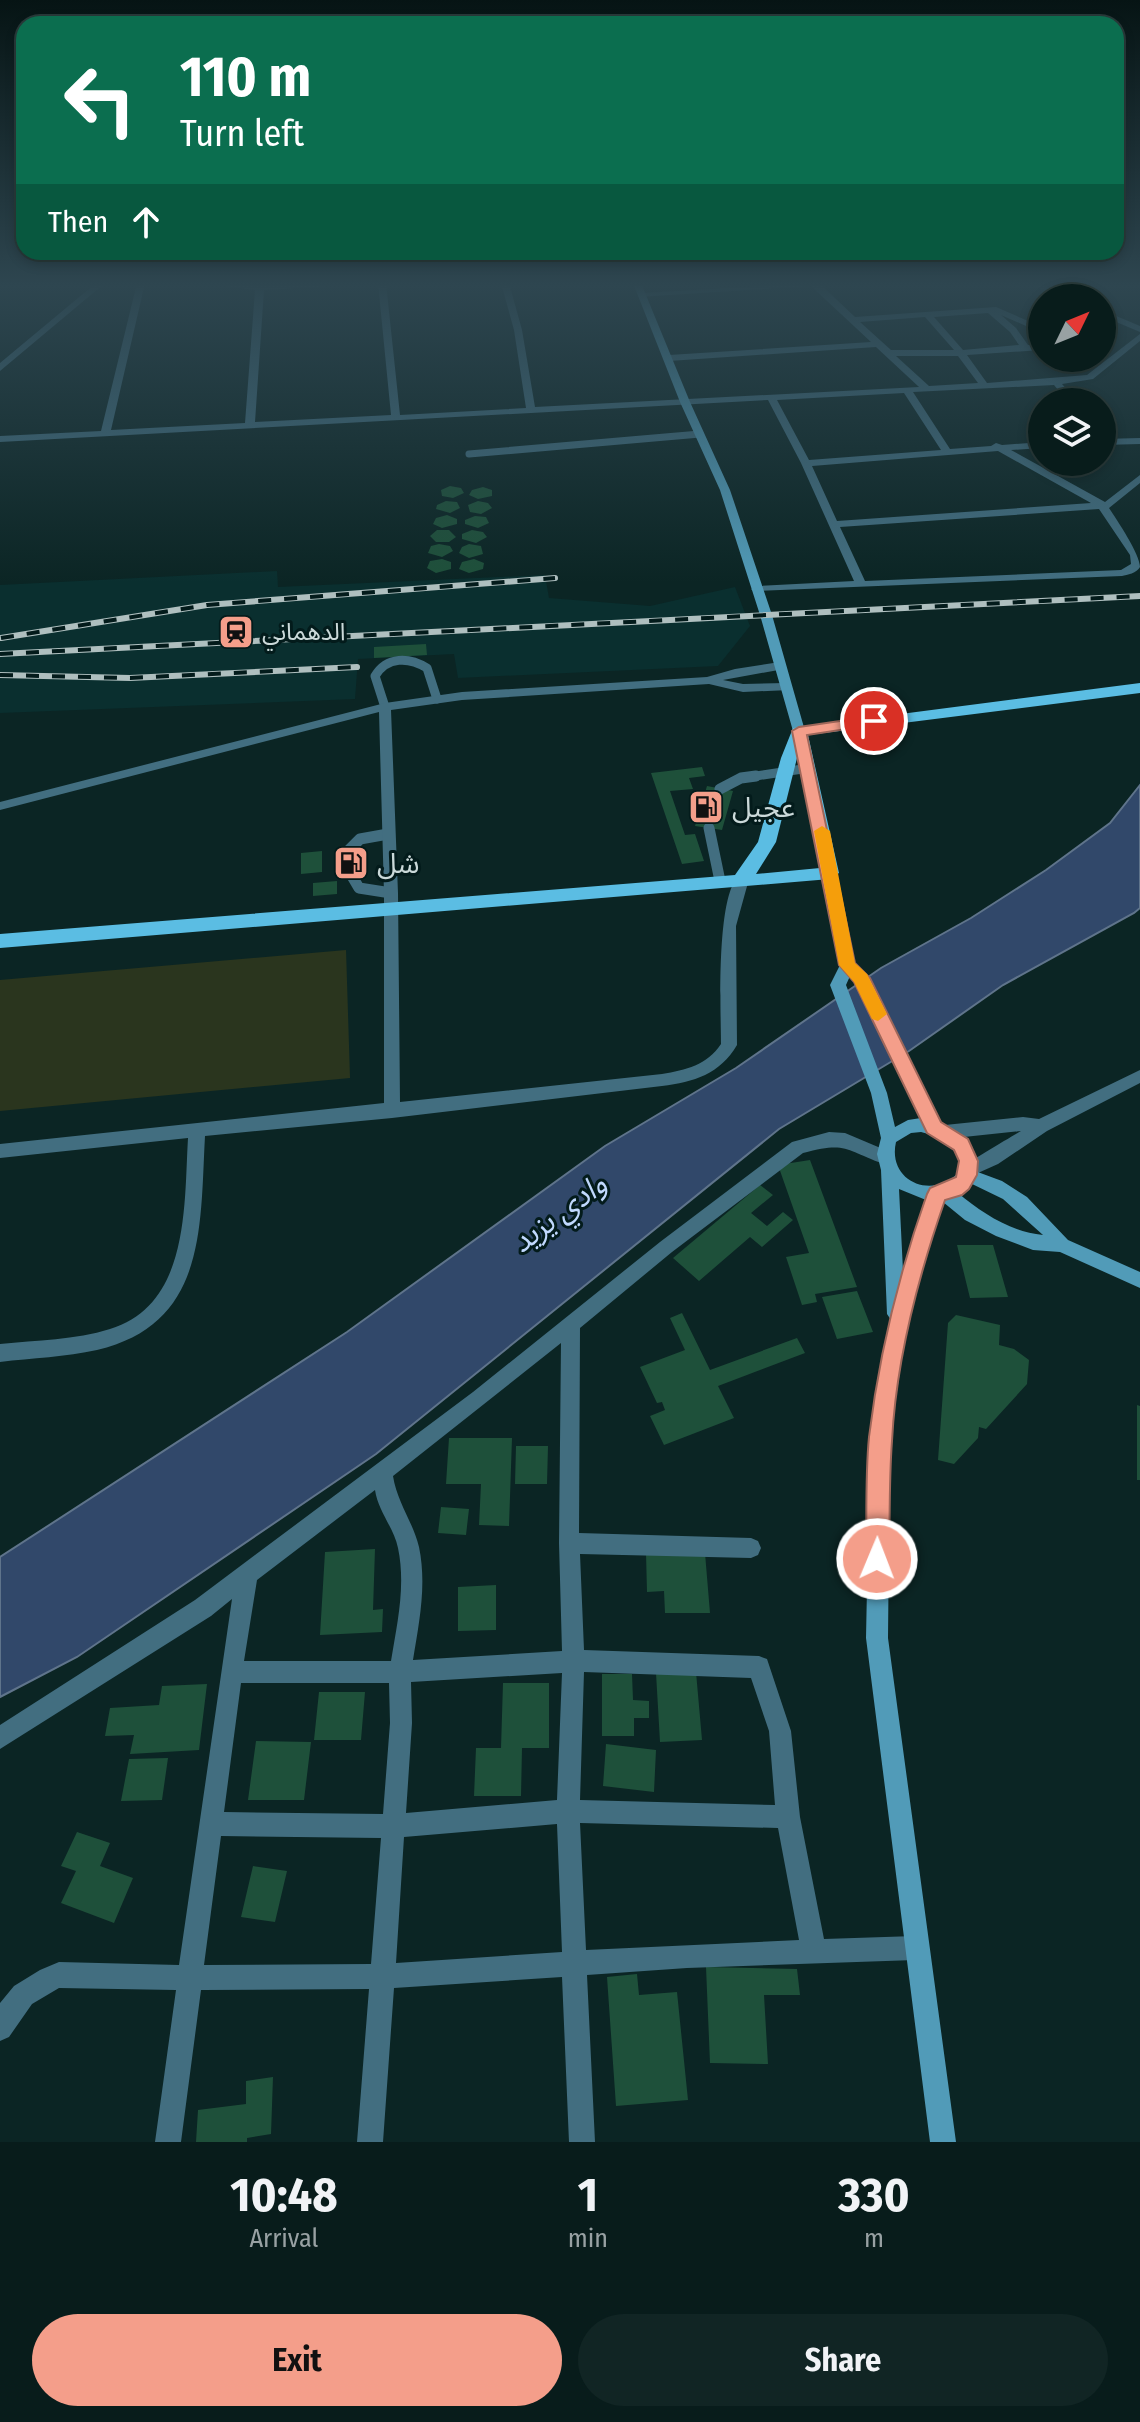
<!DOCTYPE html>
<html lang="en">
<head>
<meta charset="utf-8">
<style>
	:root { --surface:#081c1b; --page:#112524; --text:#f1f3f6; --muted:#98a1a3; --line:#293a3a; --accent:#f49e8a }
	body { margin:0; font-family:"Fira Sans Condensed","Noto Sans Arabic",sans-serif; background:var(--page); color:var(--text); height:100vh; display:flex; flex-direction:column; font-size:30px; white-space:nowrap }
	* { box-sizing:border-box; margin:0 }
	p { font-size:26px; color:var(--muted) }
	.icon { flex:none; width:44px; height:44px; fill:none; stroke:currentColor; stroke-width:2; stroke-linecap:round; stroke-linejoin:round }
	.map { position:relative; height:2142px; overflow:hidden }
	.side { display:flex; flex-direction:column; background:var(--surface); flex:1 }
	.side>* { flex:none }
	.guide { position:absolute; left:16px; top:16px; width:1108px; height:244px; border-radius:24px; box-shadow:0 4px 12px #0003,0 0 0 2px var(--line); background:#0b6e4f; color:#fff; overflow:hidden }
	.needle { width:52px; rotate:47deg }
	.fabs { position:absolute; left:1028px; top:284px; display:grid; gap:16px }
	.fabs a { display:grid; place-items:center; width:88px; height:88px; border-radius:50%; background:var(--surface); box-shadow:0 4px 12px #0003,0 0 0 2px var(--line); font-size:40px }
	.pin { position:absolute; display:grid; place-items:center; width:68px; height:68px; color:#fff; margin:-34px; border:4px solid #fff; border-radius:50%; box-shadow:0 2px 8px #0007 }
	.me { position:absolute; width:88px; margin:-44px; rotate:1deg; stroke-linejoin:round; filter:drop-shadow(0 0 6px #0008) }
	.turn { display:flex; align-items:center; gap:28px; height:168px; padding:0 32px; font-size:36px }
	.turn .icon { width:104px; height:104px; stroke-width:2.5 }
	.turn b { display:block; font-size:56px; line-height:68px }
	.then { display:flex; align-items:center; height:76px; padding:0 32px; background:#0003; gap:16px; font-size:30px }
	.eta { display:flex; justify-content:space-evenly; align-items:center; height:136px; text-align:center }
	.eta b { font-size:48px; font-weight:700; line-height:56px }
	.cta { display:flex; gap:16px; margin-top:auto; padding:16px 32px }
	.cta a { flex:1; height:92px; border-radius:48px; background:var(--accent); color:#111; font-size:32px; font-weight:700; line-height:92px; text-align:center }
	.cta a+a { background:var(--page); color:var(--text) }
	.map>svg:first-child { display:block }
</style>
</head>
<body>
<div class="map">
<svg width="1140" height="2142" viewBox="0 0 1140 2142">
	<rect width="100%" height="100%" fill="#0b2524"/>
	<!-- built -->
	<path fill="#0a2f2f" d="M277 571 278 587 545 575 549 598 650 606 735 587 750 626 718 666 458 678 454 654 358 659 355 699 0 713V585Z"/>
	<!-- green -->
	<path fill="#2a351e" d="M346 950 350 1078 0 1111V980Z"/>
	<!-- water -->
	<path fill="#31486a" stroke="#5f748b" stroke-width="2" d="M1140 785V908L1134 913 1003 985 909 1051 779 1129 376 1454 77 1657 0 1697V1557L347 1332 605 1146 736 1068 881 968 971 918 1046 870 1110 823Z"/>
	<!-- building -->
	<path fill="#1e503a" d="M450 486 461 488 464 493 453 498 442 496 441 490Z
		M483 487 492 490V496L478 499 469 495 472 490Z
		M446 501 457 502 460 508 450 513 436 509 437 505Z
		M478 501 488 503 492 508 481 514 470 512 468 505Z
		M447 515 457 519V524L442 528 433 524 436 518Z
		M475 516 486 517 489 523 478 528 465 524V520Z
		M437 530H449L456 537 449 542H436L430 536Z
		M472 530 483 532 487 537 476 543 462 539V534Z
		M439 544 450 546 453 551 442 557 428 553 431 546Z
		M469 544 481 546 483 554 469 558 459 553 462 547Z
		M442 559 451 562V569L436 573 427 568 430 561Z
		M474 559 484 563 483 569 469 573 459 569 462 562Z
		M426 644 427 655 374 658V647Z
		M702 767 705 776 689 778 693 789 670 791 685 835 695 834 704 861 682 864 651 773Z
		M707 786 733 791 722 830 695 826Z
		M362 850 363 870 338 872V853Z
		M322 851V872L301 874V853Z
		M337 881V894L313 896V883Z
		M810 1160 857 1287 815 1294 817 1302 802 1305 786 1257 809 1253 778 1165Z
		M760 1185 773 1195 751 1213 767 1226 783 1212 793 1220 762 1247 750 1237 699 1281 673 1258Z
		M957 1245H993L1008 1297 970 1298Z
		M857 1291 873 1332 837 1339 822 1297Z
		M682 1313 710 1370 797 1338 805 1353 718 1386 734 1418 664 1445 650 1416 665 1410 662 1402 657 1403 640 1367 685 1350 670 1318Z
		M956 1315 1000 1325 999 1345 1014 1349 1029 1360 1027 1384 986 1429 979 1427 978 1438 954 1464 938 1460 948 1323Z
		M1137 1405 1140 1406V1480H1137Z
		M449 1438H512L509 1526 479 1525 481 1484H446Z
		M516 1446H548L547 1484H515Z
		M441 1507 469 1509 466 1535 438 1533Z
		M375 1549 373 1610 383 1609 382 1632 320 1635 325 1552Z
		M646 1553H705L710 1613H665L664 1591 647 1592Z
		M496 1585V1630L458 1631V1587Z
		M696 1672 702 1740 660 1742 656 1673Z
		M602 1674H632L633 1700 649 1701V1718H634V1736H602Z
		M503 1683H549V1748H522L521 1796H474L476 1748H501Z
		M207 1684 199 1750 130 1754 134 1735 105 1736 110 1708 159 1705 162 1686Z
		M319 1692H365L361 1740H314Z
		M256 1741 311 1742 304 1800H248Z
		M606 1744 656 1750 654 1792 603 1786Z
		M168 1758 162 1800 121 1801 129 1759Z
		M77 1832 110 1843 100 1866 133 1878 114 1923 61 1903 76 1871 61 1866Z
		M253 1866 287 1871 275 1922 241 1917Z
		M706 1967 797 1969 800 1995H764L768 2064 710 2063Z
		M637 1974 639 1995 677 1992 688 2100 616 2106 607 1977Z
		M273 2077 271 2134 247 2138V2142H196L198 2110 246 2104V2081Z"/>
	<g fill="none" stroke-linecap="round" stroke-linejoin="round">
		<!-- service-far2 -->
		<path stroke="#426e80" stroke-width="7" d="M469 454 700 434"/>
		<!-- service-far1 -->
		<path stroke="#426e80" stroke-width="9" d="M385 707 375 676C387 656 409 657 427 668L437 699
			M743 778 809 768"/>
		<!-- service -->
		<path stroke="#426e80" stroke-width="11" d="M720 789 741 778 756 776
			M709 828 720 881
			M348 851 360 839 388 834
			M349 871 359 888 391 893"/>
		<!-- minor -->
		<path fill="#426e80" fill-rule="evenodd" d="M96 283H105L0 371V363Z
			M137 283H145L111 430 245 423 255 290 215 285 211 283 250 286 256 285V283H264V285L352 283 348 285 264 290 255 422 391 415 378 283H386L400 415 526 408 514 330 501 283H509L522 330 535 407 919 387 876 347 669 361 665 358 669 355 871 342 811 286 638 297 641 293 819 283 855 317 996 307 1042 327V333L1001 315 1016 328 1028 345 1042 344V350L967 355 987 383 1087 375 1140 334V341L1093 379 1062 384 1078 402H1068L1054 385 913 392 950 449 991 446 996 443 1002 445 1042 442V448L1011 450 1105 502 1140 475V483L1109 508C1117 520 1140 554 1140 567 1137 573 1127 575 1122 576L753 591 751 589 757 586 854 581 801 463 768 400 0 442V436L101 431ZM988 313 1010 332 1019 345 963 350 934 317ZM925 317 954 350H891L860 322ZM896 356H958L978 383 929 386ZM904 393 941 450 809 460 777 400ZM998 451 1091 503 837 521 812 466ZM1099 509 1130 555 1131 564 1121 570 865 581 840 527Z
			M1028 283H1038L1071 298H1060Z
			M1102 310 1140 326V332L1102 316Z
			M1140 438V444L1102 445V439Z
			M780 662 784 663V669L723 680 743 684 786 683 792 687 790 690 743 692 709 684 462 700 391 710 398 893 400 1102 662 1074C686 1070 707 1065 721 1044 721 1015 715 886 742 874L749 879 736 926 737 1045C720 1074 694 1082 662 1086L392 1118 205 1136C200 1227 207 1324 97 1350 66 1357 32 1358 0 1362V1344C37 1340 75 1340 110 1329 190 1305 184 1204 188 1138L0 1158V1144L384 1103V893L379 712 0 810V802L385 703 462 692 707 677 735 669Z
			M1140 1070V1083L1047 1131 998 1164 969 1177 963 1175 961 1170C965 1163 1010 1138 1021 1131L945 1139 939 1137 937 1132 939 1127 945 1125 1023 1117 1039 1119Z
			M829 1132 845 1133 890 1152 892 1157 890 1162 884 1164C845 1150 847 1141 803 1153L672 1252 580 1328 579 1533 751 1538 758 1541 761 1548 758 1555 751 1558 580 1554 584 1650 759 1656 767 1659 791 1731 800 1817 824 1939 915 1936 924 1939 927 1948 924 1957 915 1960 687 1968 587 1975 595 2142H569L562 1977 394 1988 383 2142H357L369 1989 201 1990 181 2142H155L176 1990 59 1988 32 2004 9 2037 0 2041V2003L14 1986 40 1970 59 1962 179 1965 232 1599 211 1616 0 1749V1725L195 1600 473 1392 660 1242 792 1142ZM561 1343 559 1543 562 1651 413 1660C419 1623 427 1585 419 1547 413 1522 397 1502 393 1476ZM375 1490C378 1511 394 1528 398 1548 406 1586 397 1624 391 1661H244L257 1580ZM584 1672 751 1678 769 1731 775 1805 580 1800ZM562 1673 557 1800 406 1813 412 1723 411 1682ZM241 1683H389L390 1723 383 1814 224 1812ZM580 1823 778 1828 799 1940 586 1950ZM557 1824 562 1952 396 1963 404 1837ZM221 1836 381 1838 371 1964 204 1965Z"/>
		<!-- secondary -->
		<path fill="#519bb8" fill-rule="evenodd" d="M633 283H641L690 402 730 490 772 615 805 731 803 734 799 735 793 731 760 615 720 490 680 402Z
			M830 868 837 873 854 963 869 978 940 1124C963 1131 974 1148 975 1171L1002 1181 1027 1197 1068 1240 1140 1272V1288L1060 1252 1033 1250 996 1236 965 1220 943 1202 925 1254 906 1332 890 1438 888 1638 956 2142H930L866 1638 870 1438 891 1320 887 1314 881 1170 877 1154 881 1138 871 1093 830 985 840 965 823 873ZM850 976 855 981 921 1118 908 1120 895 1127 887 1093 846 985ZM921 1132 939 1137 958 1155V1173C932 1200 887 1181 896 1142L911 1133ZM970 1183 1003 1199 1043 1235C1011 1232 982 1213 958 1193ZM899 1189 926 1200 903 1271Z"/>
		<!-- primary -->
		<path fill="#5bbde3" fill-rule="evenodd" d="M1140 683V693L808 735 839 873 830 879 0 948V934L735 875 758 842 781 758 793 728ZM797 758 820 868 756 874 776 842Z"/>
		<!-- rail casing -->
		<g stroke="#afbfbf" stroke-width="6">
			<path id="rail" d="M1 638 207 605 555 578
				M0 654 1140 596
				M0 675 130 678 357 667"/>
		</g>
		<!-- rail -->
		<use href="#rail" stroke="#031b1b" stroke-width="4" stroke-dasharray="13" stroke-linecap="butt"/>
	</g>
	<!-- sky -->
	<linearGradient id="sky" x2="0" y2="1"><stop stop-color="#061414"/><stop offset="0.49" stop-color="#2e4650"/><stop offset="1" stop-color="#2e4650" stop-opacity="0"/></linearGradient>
	<rect width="1140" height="583" fill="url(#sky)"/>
	<!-- route -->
	<path fill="#f49e8a" stroke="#9f675a" stroke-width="2" d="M874 716 881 721 879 724 807 735 855 963 870 978 941 1122 968 1139 978 1161 977 1175 969 1189 962 1195 945 1200C918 1277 896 1360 892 1441 889 1480 890 1520 889 1559L886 1567 877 1571 869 1567 866 1559C867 1519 865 1477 869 1437 879 1354 899 1273 927 1194L930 1188 956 1177 959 1161 954 1150 927 1133 854 982 839 965 792 731 799 727Z"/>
	<!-- slow -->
	<path fill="#f59e0b" d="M822 826 830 831 855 963 867 974 887 1014 878 1021 872 1019 854 982 839 965 814 831Z"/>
	<!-- icons -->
	<defs>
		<g id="station-square" transform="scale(1.8)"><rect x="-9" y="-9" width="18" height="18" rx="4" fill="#f49e8a" stroke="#031b1b"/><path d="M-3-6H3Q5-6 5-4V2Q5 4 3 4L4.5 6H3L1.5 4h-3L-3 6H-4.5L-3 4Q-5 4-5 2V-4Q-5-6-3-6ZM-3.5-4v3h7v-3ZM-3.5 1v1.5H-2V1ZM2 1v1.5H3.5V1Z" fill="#111"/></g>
		<g id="fuel-square" transform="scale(1.8)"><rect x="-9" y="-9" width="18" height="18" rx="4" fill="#f49e8a" stroke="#031b1b"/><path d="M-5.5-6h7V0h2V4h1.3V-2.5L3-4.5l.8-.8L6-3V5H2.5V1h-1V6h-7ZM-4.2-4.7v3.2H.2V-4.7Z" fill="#111"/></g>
	</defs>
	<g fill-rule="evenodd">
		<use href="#station-square" x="236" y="632"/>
		<use href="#fuel-square" x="706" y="807"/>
		<use href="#fuel-square" x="351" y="863"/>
	</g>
	<g text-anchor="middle" stroke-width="6" stroke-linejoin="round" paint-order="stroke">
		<!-- far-poi labels -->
		<g font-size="24" fill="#cbd9d9" stroke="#031b1b" text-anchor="start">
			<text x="262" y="640">الدهماني</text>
		</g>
		<!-- poi labels -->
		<g font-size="28" fill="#cbd9d9" stroke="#031b1b" text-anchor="start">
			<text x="732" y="817">عجيل</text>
			<text x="377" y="873">شل</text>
		</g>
		<!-- water labels -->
		<g font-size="30" font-style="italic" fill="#c1d9fe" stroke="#031b1b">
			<text transform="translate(559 1213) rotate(-37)" y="10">وادي يزيد</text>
		</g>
	</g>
</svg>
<div class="fabs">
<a><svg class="needle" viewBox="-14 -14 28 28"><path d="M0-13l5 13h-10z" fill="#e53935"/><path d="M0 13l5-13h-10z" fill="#98a1a3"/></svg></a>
<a><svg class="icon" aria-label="layers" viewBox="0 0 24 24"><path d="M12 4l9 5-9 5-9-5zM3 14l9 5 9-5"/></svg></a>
</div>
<div class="pin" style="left:874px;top:721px;background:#d93025"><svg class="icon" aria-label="arrive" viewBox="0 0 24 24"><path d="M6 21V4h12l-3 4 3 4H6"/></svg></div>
<svg class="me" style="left:877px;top:1559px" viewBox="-20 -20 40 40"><circle r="17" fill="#f49e8a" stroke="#fff" stroke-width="3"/><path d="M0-11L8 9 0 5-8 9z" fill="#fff"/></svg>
<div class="guide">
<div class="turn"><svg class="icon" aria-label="left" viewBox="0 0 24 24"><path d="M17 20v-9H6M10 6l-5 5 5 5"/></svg><div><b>110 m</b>Turn left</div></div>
<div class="then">Then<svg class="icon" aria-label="ahead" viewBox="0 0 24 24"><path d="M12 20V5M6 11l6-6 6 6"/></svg></div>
</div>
</div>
<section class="side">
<div class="eta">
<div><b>10:48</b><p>Arrival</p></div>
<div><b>1</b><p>min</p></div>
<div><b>330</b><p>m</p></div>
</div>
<div class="cta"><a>Exit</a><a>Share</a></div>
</section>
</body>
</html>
